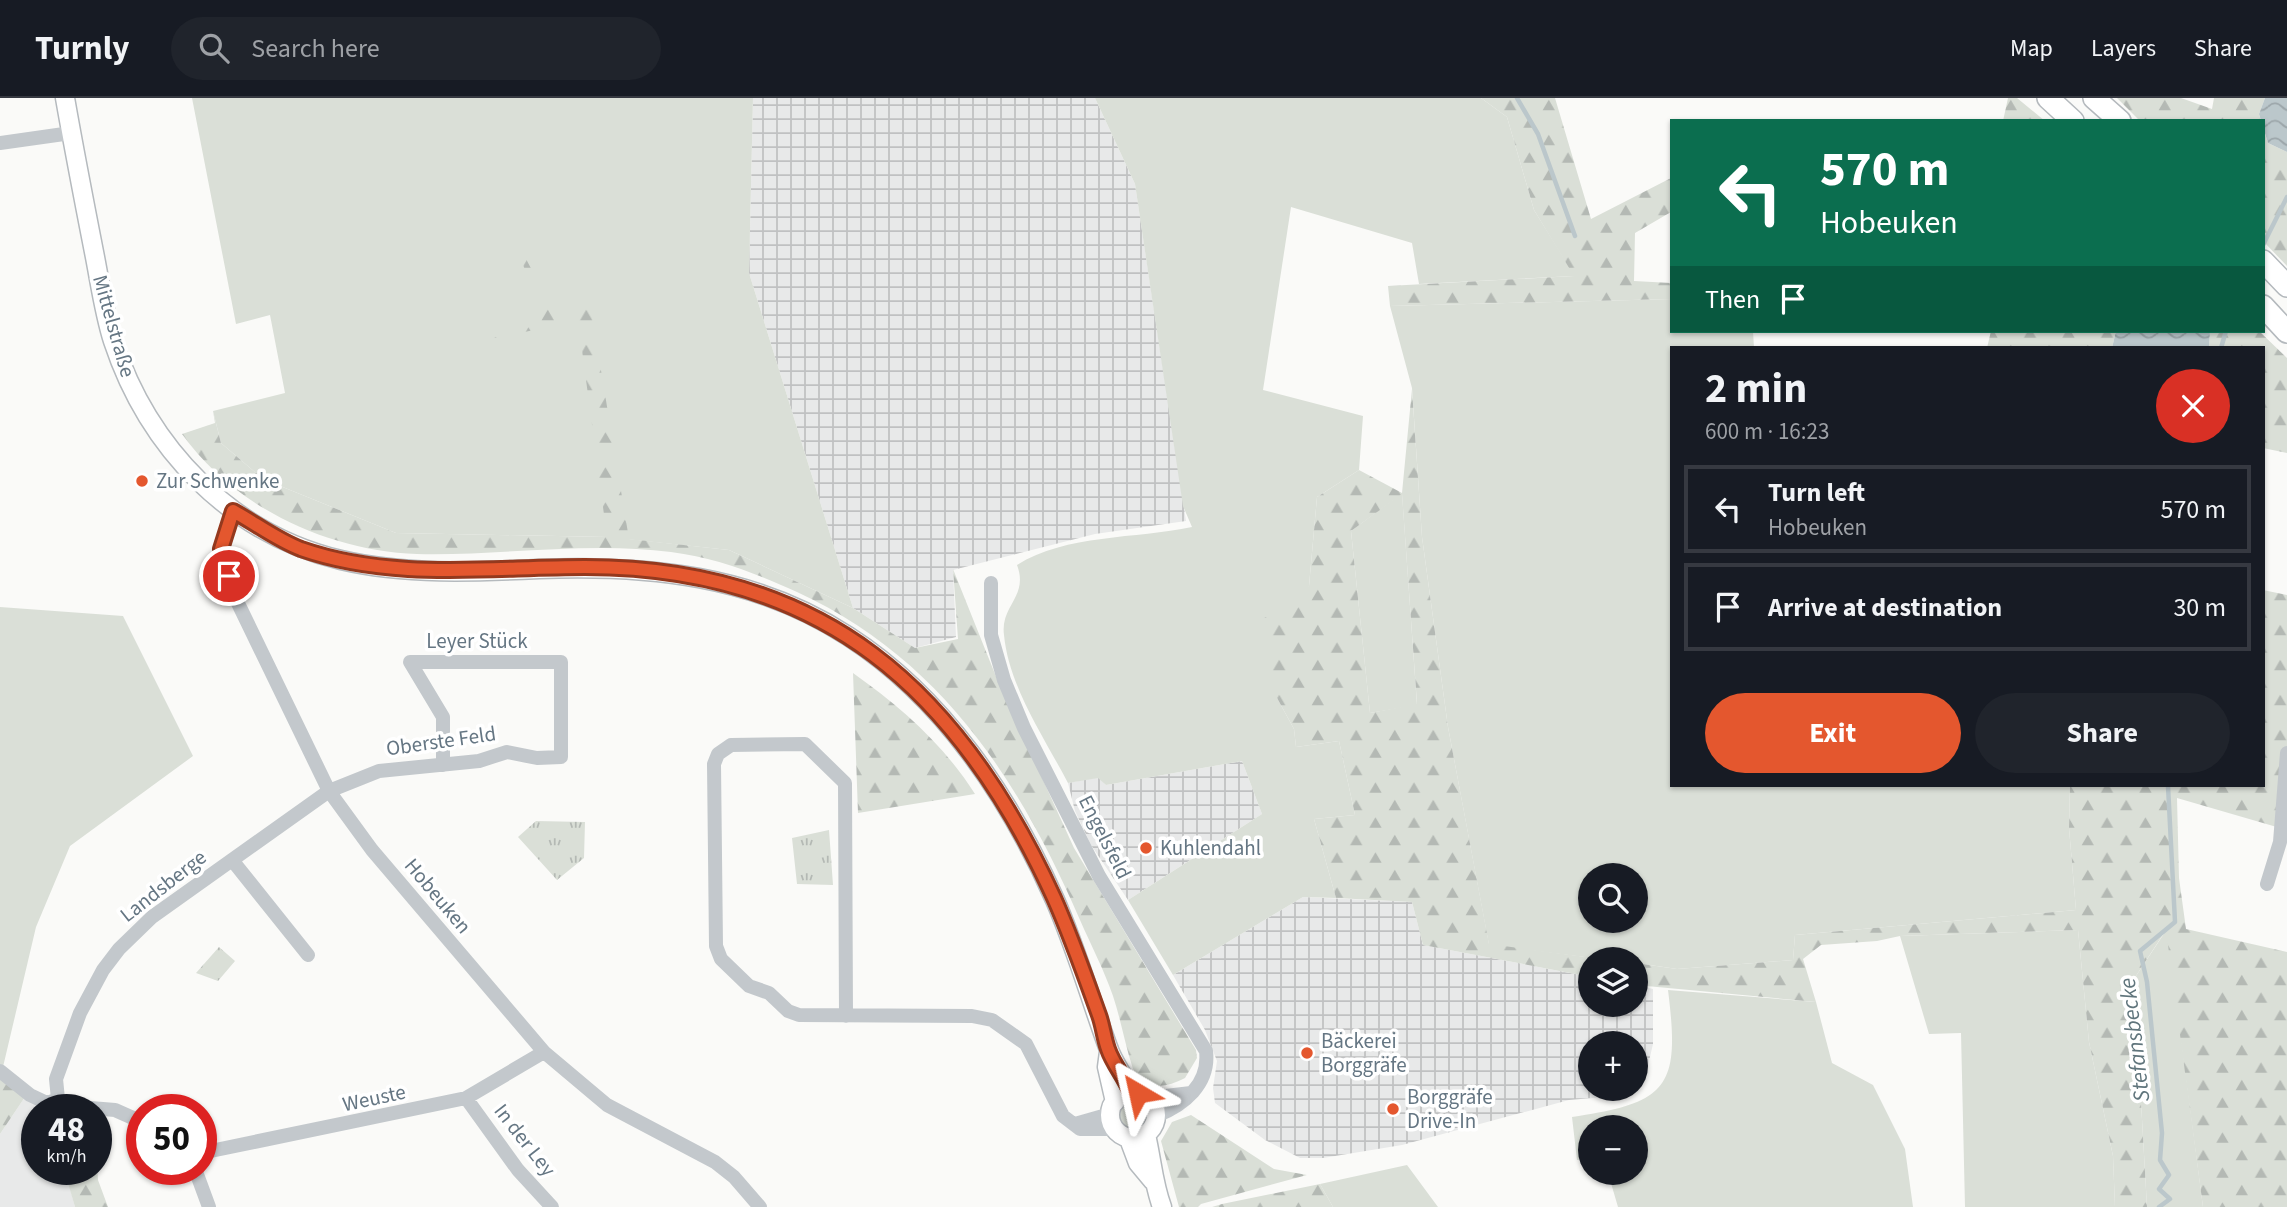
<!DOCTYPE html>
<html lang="en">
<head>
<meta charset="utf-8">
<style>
	:root { --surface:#171b24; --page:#20242c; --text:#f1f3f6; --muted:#9ea1a6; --line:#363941; --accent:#e4572e }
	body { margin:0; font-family:"Source Sans 3",sans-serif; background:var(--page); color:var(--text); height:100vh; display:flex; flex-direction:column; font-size:26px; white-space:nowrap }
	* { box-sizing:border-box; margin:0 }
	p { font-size:23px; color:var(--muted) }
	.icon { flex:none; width:38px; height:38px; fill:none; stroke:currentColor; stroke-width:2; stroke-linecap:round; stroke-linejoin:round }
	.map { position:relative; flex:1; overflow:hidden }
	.sheet { position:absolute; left:1670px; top:248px; width:595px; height:441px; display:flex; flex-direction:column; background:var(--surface); border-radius:0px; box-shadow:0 2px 5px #0004 }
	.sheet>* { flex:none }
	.guide { position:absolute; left:1670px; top:21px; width:595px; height:214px; border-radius:0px; box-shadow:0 2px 5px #0004; background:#0b6e4f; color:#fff; overflow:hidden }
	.controls { position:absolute; left:1578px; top:765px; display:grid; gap:14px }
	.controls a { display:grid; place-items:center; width:70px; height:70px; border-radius:50%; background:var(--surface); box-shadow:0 2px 5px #0004; font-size:35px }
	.speed { position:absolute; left:21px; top:996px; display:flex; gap:14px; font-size:35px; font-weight:700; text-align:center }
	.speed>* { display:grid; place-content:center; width:91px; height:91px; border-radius:50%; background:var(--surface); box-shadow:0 2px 5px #0004; line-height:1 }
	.speed small { font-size:18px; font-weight:400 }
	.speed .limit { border:10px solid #d22; background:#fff; color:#111 }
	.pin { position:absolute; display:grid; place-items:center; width:60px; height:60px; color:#fff; margin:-30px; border:4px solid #fff; border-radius:50%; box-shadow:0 2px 7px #0007 }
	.me { position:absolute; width:77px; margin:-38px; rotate:324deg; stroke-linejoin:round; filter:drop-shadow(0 0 5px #0008) }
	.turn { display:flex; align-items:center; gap:24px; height:147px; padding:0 35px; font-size:32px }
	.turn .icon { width:91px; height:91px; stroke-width:2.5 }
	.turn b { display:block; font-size:49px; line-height:60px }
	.then { display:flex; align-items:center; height:66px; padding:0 35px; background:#0003; gap:14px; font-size:26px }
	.round { display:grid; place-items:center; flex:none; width:74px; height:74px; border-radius:37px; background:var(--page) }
	.head { display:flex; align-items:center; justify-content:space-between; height:119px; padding:0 35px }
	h1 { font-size:42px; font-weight:700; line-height:52px }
	.primary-button { display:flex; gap:14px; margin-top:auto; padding:14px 35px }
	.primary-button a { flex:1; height:80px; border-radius:42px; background:var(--accent); color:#fff; font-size:28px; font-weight:700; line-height:80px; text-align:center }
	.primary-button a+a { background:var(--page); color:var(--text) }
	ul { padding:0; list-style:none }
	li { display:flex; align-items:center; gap:21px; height:88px; margin:0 14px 10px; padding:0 21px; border:4px solid var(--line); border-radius:0px }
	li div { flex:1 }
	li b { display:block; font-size:26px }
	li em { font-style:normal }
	header { display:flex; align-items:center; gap:42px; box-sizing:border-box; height:98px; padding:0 35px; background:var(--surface); border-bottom:2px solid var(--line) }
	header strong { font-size:33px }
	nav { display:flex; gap:38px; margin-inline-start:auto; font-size:24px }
	.search { width:490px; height:63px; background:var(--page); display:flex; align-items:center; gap:18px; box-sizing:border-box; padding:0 24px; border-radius:38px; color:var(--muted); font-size:26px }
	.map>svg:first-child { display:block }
</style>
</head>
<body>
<header>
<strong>Turnly</strong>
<div class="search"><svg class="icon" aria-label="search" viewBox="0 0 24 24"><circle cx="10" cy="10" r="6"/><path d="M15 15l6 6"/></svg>Search here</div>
<nav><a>Map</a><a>Layers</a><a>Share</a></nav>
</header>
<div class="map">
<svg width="2287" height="1109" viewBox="0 0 2287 1109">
	<defs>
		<pattern id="industrial-grid" width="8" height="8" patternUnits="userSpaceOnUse" patternTransform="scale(1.75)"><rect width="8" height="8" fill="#e8e9e9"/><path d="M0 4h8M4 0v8" fill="none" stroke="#c0c1c2"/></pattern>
		<pattern id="forest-firs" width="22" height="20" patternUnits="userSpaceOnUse" patternTransform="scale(1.75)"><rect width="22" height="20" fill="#dadfd7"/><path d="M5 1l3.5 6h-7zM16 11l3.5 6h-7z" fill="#b4b9b4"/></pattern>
		<pattern id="park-tufts" width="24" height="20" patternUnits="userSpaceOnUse" patternTransform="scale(1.75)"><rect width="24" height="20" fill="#dadfd7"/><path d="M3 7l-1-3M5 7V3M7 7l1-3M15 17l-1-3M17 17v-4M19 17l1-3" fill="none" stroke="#b4b9b4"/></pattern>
		<pattern id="water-waves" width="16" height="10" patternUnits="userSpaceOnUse" patternTransform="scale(1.75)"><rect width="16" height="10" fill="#bbc7cb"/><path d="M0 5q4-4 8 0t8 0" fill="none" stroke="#9ca6aa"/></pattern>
	</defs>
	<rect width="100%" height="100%" fill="#fafaf8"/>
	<!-- built -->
	<path fill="#e8e9e9" d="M25 999 46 1011 37 1012V1071H65L75 1109H0V1036Z"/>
	<!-- industrial -->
	<path fill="url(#industrial-grid)" d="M753 0H1095L1135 86 1186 423 1095 436 953 472 956 539 915 550 853 510 749 175Z
		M1242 663 1262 716 1128 802 1091 747 1075 713 1068 685 1098 679 1106 687Z
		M1303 799 1412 804 1423 847 1591 879V906H1636V887L1653 891V946L1645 980 1636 987V945H1591V990L1631 991 1604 999 1569 1002 1402 1047 1323 1060H1300L1265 1042 1215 1005 1213 990 1217 963 1205 932 1173 877Z"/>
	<!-- grass -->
	<path fill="#dadfd7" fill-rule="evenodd" d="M192 0H753L749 175 853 510 729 452 607 439 396 435 263 381 221 345 213 313 285 295 270 217 236 226Z
		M1095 0H1481L1507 19 1534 112 1575 178 1419 186 1412 145 1291 109 1263 292 1363 318 1359 372 1317 399 1309 488 1277 600 1294 631 1296 649 1339 643 1355 717 1314 721 1336 800 1303 799 1173 877 1128 802 1262 716 1242 663 1106 687 1098 680 1068 685C1044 639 1009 589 1004 537 1000 507 1029 499 1017 467 1066 436 1136 441 1192 429L1183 408 1135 86Z
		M1671 201V233H1753L1754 250H1671V688H2070L2069 730 2076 812 1795 837 1793 862 1677 871 1636 865V861H1601L1489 847 1448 629 1422 439 1412 290 1390 208ZM1591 777H1636V822H1591Z
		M1402 395 1417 607 1370 615 1351 433Z
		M0 509 123 518 193 658 70 748 36 829 3 969 0 966Z
		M2167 831 2203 1109H2147L2134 881Z
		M2078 832 2089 944 2113 1058 2115 1109H1965L1961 935 1929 936 1900 838Z
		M1668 892 1816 904 1832 965 1873 987 1905 1051 1913 1109H1618L1608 1075 1636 1074V1029H1591V1060L1577 1062 1572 1019C1670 1005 1680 988 1668 892Z
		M1118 1018a15 15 0 1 1 30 0a15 15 0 1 1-30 0Z
		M1407 1067 1438 1109H1333L1320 1086Z"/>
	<!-- forest -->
	<path fill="url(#forest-firs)" fill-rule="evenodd" d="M1481 0H1555L1591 121 1671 80V114L1635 135 1634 183 1671 185V201L1390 208 1388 188 1574 178 1534 112 1507 19Z
		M2008 0H2017L2045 23H2003Z
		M2117 0H2181L2212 11 2214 0H2265L2259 16 2261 23H2140Z
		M2263 30 2268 45 2287 54V168L2263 143Z
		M509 129 551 208 590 206 629 441 729 452 853 510 915 550 958 541 953 471 997 581 1074 750 1196 952 1197 960 1185 980C1163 991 1148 992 1133 971 1125 947 1121 922 1113 898 1104 872 1091 847 1080 822 1019 681 940 560 797 494 754 475 718 460 671 454 587 443 502 458 417 456 328 453 234 409 182 336L215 325 213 313 221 345 263 381 396 435 607 439 578 222 493 241 538 207Z
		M1991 233H2116L2112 250H1987Z
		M2210 233H2259L2287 260V355L2263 350V250H2209Z
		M1412 291 1422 439 1448 629 1489 846 1601 861H1591V879L1423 847 1412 804 1336 800 1314 721 1355 717 1339 643 1296 649 1294 631 1277 600 1263 521 1309 488 1317 399 1359 372 1402 395ZM1402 396 1417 606 1370 615 1351 433Z
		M2263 492 2287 497V732L2177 700 2179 780 2186 831 2287 854V1109H2203L2166 832 2134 881 2147 1109H2115L2113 1058 2089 944 2078 832 1900 838 1877 843 1821 847 1803 861 1816 904 1636 887V865L1677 871 1793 862 1795 837 2076 812 2069 730 2070 688H2263Z
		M853 575C901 609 944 647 975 696L858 715Z
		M0 977 25 999 0 1036Z
		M1191 1017 1274 1071 1307 1077 1201 1106 1198 1109H1179L1161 1043 1172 1024Z
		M96 1048 98 1082 108 1109H75L64 1071H96Z
		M1320 1086 1333 1109H1212L1222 1106Z"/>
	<!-- park -->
	<path fill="url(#park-tufts)" d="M536 723 585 724 584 760 557 782 518 739Z
		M829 732 833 787 797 786 792 740Z
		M219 849 235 863 218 883 196 875Z"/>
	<!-- water -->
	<path fill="url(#water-waves)" d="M2265 0H2287V54L2268 45 2259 16Z
		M2116 233H2210L2209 250H2112Z"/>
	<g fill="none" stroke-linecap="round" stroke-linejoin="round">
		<!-- stream -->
		<path stroke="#bbc7cb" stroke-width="4.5" d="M1517 0 1538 36 1575 138
			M2263 147 2287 99
			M2221 250 2226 233
			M2159 1109 2170 1101 2159 1091 2169 1077 2160 1062 2162 1035 2147 884 2140 853 2175 824 2168 688"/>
		<!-- major casing -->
		<g stroke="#b5babe" stroke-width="21">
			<path id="major" d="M65 0C74 51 84 103 94 154 100 184 104 215 113 243 148 349 230 436 341 462 405 477 474 474 539 471 649 467 754 477 848 538 943 599 1010 700 1055 802 1076 850 1090 900 1108 949 1113 965 1124 977 1130 993
				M1109 954 1107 969 1115 1004
				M1110 1017a23 23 0 1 1 46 0a23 23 0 1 1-46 0Z
				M1146 1037C1152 1062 1153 1085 1162 1109
				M1129 1041 1138 1065 1153 1083"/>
		</g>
		<!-- highway casing -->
		<g stroke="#b4b9bd" stroke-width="24">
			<path id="highway" d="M2048 0 2073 23
				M2094 0 2120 23
				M2263 163 2287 188
				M2263 208 2287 234"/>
		</g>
		<!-- minor -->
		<path stroke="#c3c8cc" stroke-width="14" d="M0 45 71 35
			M233 413 221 451 234 497 329 693 372 752 544 954 607 1007 715 1064 734 1079 760 1109
			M991 485V537L1004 582 1024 630 1099 778 1206 953C1210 986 1184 1007 1156 1018
			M232 762 308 857
			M2267 786 2280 744 2287 655
			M846 918 845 685 805 646 731 647 718 656 714 666 716 848 721 861 749 888 769 895 788 913 799 917 972 918 992 922 1026 946 1063 1018 1080 1031H1114
			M0 973 30 997 47 1005 58 1001
			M466 1000 518 1072 552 1109
			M1149 1000 1191 995
			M58 1001 56 981 80 915 103 872 119 851 152 819 329 693 379 673 479 663 507 654 537 660 561 659V564H410L443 619V667
			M58 1001 66 1008 115 1012 142 1024
			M1075 1026 1110 1016
			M201 1055 466 1000 544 954
			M195 1071 209 1109"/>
		<!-- major -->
		<use href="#major" stroke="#fff" stroke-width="18"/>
		<!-- highway -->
		<use href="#highway" stroke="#fff" stroke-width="21"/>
	</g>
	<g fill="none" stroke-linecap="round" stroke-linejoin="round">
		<!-- route casing -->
		<g stroke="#94391e" stroke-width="18">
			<path id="route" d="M229 478 221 451 233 413C255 425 277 442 301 451 393 483 489 469 585 469 822 469 959 591 1054 800 1071 838 1085 878 1099 917 1103 928 1104 940 1108 951 1113 966 1124 978 1130 993L1138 995"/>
		</g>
		<!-- route -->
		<use href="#route" stroke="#e4572e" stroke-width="12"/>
	</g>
	<!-- markers -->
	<g fill="#e4572e" stroke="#fff" stroke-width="2.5">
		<circle cx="142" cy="383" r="7"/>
		<circle cx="1146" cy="750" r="7"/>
		<circle cx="1307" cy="955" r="7"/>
		<circle cx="1393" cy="1011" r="7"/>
	</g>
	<g text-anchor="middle" stroke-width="7" stroke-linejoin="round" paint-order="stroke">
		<!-- street labels -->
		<g font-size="21" fill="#657683" stroke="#fff">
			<text transform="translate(114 228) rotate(74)" y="7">Mittelstraße</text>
			<text x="477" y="550">Leyer Stück</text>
			<text transform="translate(441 643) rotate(-8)" y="7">Oberste Feld</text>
			<text transform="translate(1105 739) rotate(63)" y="7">Engelsfeld</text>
			<text transform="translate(163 788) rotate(-38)" y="7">Landsberge</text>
			<text transform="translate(438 798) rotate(50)" y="7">Hobeuken</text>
			<text transform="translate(374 1000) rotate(-12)" y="7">Weuste</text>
			<text transform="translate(525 1042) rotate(52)" y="7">In der Ley</text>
		</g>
		<!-- poi labels -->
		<g font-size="21" fill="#657683" stroke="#fff" text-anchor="start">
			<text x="156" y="390">Zur Schwenke</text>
			<text x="1160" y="757">Kuhlendahl</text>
			<text x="1321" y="950">Bäckerei<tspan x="1321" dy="24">Borggräfe</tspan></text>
			<text x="1407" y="1006">Borggräfe<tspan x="1407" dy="24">Drive-In</tspan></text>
		</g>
		<!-- water labels -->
		<g font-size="23" font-style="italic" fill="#60757c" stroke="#fff">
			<text transform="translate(2134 942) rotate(-97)" y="8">Stefansbecke</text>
		</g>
	</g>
</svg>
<div class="controls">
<a><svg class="icon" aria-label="search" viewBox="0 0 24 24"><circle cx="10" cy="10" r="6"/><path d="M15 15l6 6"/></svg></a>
<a><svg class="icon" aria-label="layers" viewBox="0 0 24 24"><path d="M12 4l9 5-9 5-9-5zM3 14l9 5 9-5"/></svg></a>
<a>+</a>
<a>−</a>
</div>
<div class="speed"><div>48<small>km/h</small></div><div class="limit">50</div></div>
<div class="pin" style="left:229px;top:478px;background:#d93025"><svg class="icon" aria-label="arrive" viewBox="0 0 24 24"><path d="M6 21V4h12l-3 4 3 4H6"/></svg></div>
<svg class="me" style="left:1138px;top:995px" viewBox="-20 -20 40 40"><path d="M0-17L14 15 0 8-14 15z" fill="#e4572e" stroke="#fff" stroke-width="4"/></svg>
<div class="guide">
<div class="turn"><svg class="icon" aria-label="left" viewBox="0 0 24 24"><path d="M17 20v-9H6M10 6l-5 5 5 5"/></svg><div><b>570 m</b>Hobeuken</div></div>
<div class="then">Then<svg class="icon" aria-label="arrive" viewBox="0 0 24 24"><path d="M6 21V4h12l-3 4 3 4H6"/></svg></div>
</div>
<section class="sheet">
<div class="head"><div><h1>2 min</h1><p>600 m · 16:23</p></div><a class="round" style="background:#d93025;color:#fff"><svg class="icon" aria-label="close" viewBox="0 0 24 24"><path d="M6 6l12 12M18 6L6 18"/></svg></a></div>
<ul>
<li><svg class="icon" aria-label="left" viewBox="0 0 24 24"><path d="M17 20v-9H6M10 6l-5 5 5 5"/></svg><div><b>Turn left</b><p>Hobeuken</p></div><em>570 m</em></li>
<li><svg class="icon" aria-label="arrive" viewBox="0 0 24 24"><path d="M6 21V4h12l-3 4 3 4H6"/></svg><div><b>Arrive at destination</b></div><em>30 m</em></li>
</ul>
<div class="primary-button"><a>Exit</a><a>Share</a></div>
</section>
</div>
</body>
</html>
